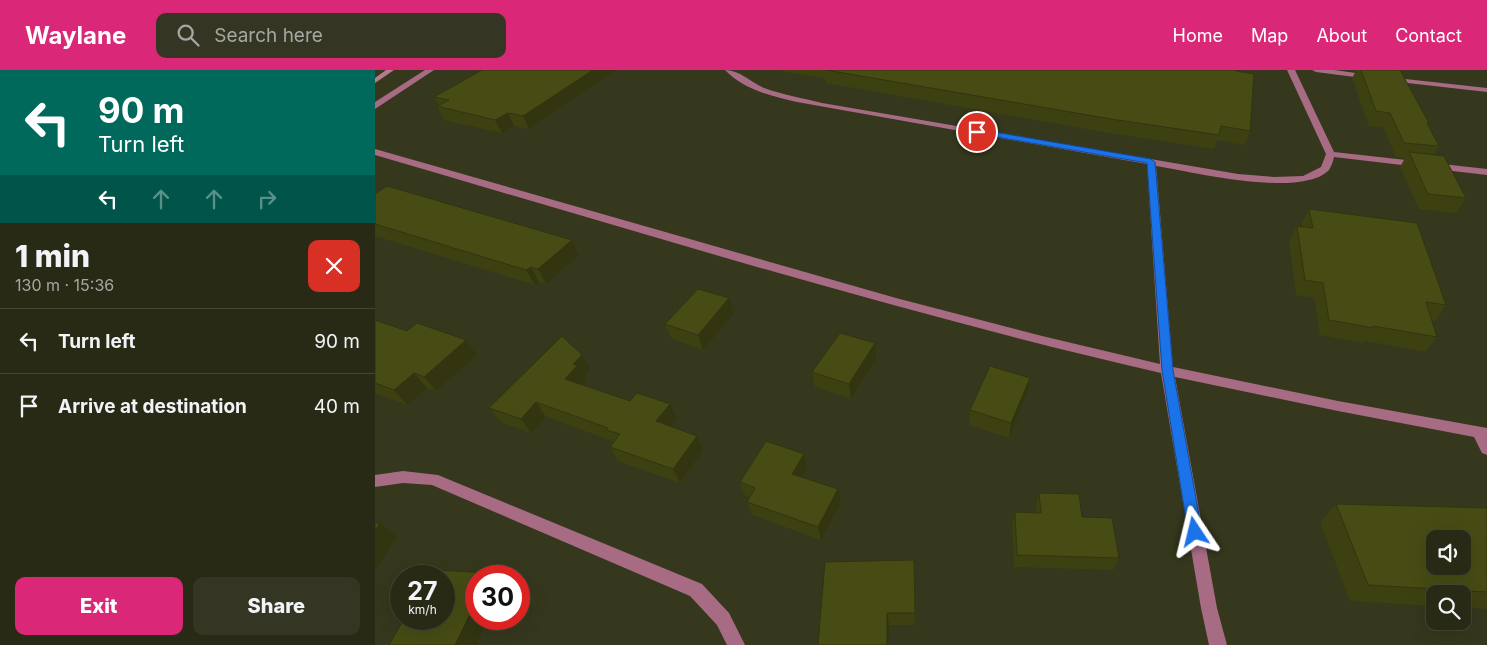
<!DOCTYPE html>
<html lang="en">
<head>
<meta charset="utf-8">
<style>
	:root { --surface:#282a16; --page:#343623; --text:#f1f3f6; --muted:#a5a7a1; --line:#444635; --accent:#db2777 }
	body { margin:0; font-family:Inter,sans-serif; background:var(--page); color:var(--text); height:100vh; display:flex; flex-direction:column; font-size:19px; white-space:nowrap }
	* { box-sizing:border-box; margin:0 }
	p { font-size:16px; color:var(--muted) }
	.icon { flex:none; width:28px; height:28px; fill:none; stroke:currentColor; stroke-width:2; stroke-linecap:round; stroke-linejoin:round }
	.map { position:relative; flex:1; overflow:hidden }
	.panel { display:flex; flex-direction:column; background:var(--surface); width:375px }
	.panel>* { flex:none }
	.top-card { background:#00695c; color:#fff; overflow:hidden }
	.controls { position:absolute; left:1051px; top:460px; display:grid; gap:10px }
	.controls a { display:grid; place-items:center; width:45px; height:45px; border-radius:10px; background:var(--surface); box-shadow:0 5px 20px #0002,0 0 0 1px var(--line); font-size:25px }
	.speed { position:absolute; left:15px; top:495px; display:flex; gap:10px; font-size:25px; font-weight:700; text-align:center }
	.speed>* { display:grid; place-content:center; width:65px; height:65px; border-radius:50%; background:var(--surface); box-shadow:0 5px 20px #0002,0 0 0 1px var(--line); line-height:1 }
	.speed small { font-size:12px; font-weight:400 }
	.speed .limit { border:8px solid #d22; background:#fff; color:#111 }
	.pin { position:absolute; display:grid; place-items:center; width:42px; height:42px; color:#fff; margin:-21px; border:2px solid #fff; border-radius:50%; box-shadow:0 1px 5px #0007 }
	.me { position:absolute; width:55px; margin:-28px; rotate:350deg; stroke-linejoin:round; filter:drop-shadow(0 0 4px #0008) }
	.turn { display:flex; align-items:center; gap:18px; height:105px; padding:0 15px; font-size:22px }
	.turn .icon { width:65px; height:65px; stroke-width:2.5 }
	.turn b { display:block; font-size:35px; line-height:42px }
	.lanes { display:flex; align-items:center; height:48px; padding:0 15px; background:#0003; justify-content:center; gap:25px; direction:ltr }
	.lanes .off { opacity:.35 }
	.round { display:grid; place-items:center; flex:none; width:52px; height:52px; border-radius:10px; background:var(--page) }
	.headline { display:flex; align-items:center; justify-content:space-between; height:85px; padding:0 15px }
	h1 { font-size:30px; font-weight:800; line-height:38px }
	.cta { display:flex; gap:10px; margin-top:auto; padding:10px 15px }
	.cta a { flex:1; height:58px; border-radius:10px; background:var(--accent); color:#fff; font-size:20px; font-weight:800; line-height:58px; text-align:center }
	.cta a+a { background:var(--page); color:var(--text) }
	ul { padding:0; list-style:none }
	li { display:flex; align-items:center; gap:15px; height:65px; padding:0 15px; border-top:1px solid var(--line) }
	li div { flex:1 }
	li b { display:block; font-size:19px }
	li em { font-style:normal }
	header { display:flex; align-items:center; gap:30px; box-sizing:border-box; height:70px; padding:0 25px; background:var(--accent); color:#fff }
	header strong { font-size:24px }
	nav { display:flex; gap:28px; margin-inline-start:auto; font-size:18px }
	.search { width:350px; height:45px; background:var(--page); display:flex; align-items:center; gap:12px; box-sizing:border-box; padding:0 18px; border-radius:10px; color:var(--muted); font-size:19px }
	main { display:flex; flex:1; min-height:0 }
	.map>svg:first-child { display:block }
</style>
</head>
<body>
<header>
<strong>Waylane</strong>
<div class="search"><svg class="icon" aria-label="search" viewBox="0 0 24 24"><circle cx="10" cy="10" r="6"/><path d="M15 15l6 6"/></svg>Search here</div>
<nav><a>Home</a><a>Map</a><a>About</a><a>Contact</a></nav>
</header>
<main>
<section class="panel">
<div class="top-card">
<div class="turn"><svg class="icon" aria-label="left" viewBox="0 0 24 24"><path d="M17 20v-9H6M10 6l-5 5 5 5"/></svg><div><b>90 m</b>Turn left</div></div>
<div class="lanes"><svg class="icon" aria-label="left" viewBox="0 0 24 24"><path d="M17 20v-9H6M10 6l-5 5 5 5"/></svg><svg class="icon off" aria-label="ahead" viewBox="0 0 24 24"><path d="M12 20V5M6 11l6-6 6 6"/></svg><svg class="icon off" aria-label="ahead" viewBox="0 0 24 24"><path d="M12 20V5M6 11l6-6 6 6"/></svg><svg class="icon off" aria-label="right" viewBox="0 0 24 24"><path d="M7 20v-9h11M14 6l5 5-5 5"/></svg></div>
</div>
<div class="headline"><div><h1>1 min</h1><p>130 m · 15:36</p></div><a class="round" style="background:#d93025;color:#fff"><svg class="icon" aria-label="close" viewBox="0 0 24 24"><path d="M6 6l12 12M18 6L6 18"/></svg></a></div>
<ul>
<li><svg class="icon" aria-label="left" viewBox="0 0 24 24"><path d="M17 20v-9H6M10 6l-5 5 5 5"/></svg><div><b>Turn left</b></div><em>90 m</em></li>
<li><svg class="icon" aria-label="arrive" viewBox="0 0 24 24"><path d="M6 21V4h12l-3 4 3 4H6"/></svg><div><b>Arrive at destination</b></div><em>40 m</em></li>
</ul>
<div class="cta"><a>Exit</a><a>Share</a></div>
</section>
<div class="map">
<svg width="1112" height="575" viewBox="0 0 1112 575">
	<rect width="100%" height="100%" fill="#35381d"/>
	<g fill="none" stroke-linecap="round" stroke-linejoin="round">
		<!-- stream -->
		<path fill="#b87991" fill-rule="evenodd" d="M11 0H19L0 13V8Z"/>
		<!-- minor -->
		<path fill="#a86b84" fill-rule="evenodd" d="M50 0H59L0 39V32Z
			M350 0C364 0 376 12 389 18 408 25 428 28 447 33L863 104 899 107 928 106 946 97 951 84 912 0H920L959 82 1112 99V105L959 87C958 91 956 98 953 101 924 128 818 102 781 96L798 297 963 331 1112 358V385L1107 383 1099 367 963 341 800 307 842 538 852 575H834L826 538 786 303C521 242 261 161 0 85V79L521 228 667 266 785 294 772 94 422 32C397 26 369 20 350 0Z
			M937 0H959L995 5 999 7 995 9 941 2Z
			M1012 7 1112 18V22L1015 11H1012Z
			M28 401 63 405 327 514 354 543 370 575H352L342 555 315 526 57 415 28 413 0 417V405Z"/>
	</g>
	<!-- wall -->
	<path fill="#3d4112" d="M107 0H241L154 59 139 56 127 63 69 50 62 36 64 35 59 27Z
		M402 0H861L875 61 869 75 842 70 839 79 734 63 451 13V9Z
		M977 0H1025L1054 53 1053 55 1064 76 1059 85 1091 128 1081 143 1044 139 1025 97 1030 88 1021 87 1008 57 994 56 977 8 981 1Z
		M0 124 197 170 204 185 171 214 164 212 160 215 0 166Z
		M934 139 1071 235 1060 251 1057 250 1062 267 1050 282 990 271 988 273 945 265 939 228 921 225 914 171 922 156H927V153Z
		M359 243 328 280 297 269 290 254Z
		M0 250 32 261 91 270 102 285 61 321 52 318 32 335 0 323Z
		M501 288 476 329 440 317 437 302Z
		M215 300 209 307 211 311 207 315 302 349 296 357 328 380 305 413 243 391 235 377 239 372 238 371 171 347 156 363 126 352 114 338Z
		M655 308 652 323 634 368 594 355 595 340Z
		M432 398 427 407 463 419 466 433 446 470 377 445 372 432 374 427 370 426 365 412Z
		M664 423 707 447 744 488 738 500 639 497 637 456 640 442 661 443V437Z
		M961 434 1112 438V539L1088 537V524H1060V536L975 531 945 452Z
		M539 490 540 555H514L443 575Z"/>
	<!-- shaded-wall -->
	<path fill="#32350f" d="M218 0H241L154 59 148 46Z
		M133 43 139 56 127 63 120 50Z
		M197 170 204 185 171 214 163 199Z
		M156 197 164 212 160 215 151 200Z
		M354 228 359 243 328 280 323 265Z
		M91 270 102 285 61 321 49 307Z
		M500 273 501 288 476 329 474 314Z
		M207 285 215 300 209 307 211 311 199 324 190 309 198 294Z
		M39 303 52 318 32 335 19 320Z
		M655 308 652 323 634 368 636 353Z
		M161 332 171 347 156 363 146 349Z
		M295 334 302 349 288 366 281 351Z
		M322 366 328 380 305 413 298 399Z
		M429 384 432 398 420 417 417 404Z
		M463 419 466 433 446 470 443 457Z
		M5 453 22 466 0 501V461Z
		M116 503 120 506H114Z
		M101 532V549H113L101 575H80Z
		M512 543 514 555 513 575H512Z"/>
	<!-- building -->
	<path fill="#474c15" stroke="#32350f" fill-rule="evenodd" d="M107 0H218L148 46 133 43 120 50 62 36 74 30 59 27Z
		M451 0H861V1L879 4 875 61 846 56 844 65 736 49Z
		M986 0H1025L1054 53H1052L1064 76 1029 73 1015 43 1001 41Z
		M1034 82 1069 86 1091 128 1053 124Z
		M12 116 197 170 163 199 156 197 151 200 0 154V124Z
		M934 139 1042 153 1071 235 1051 232 1062 267 998 256 999 258 954 250 948 213 930 210 922 156 938 158Z
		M323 219 354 228 323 265 290 254Z
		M0 250 32 261 42 253 91 270 49 307 39 303 19 320 0 313Z
		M465 263 500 273 474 314 437 302Z
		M187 266 207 285 198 294 202 296 190 309 255 331 262 323 295 334 281 351 322 366 298 399 235 377 245 364 231 360 233 358 161 332 146 349 114 338Z
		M615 296 655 308 636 353 595 340Z
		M391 371 429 384 417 404 463 419 443 457 372 432 380 418 365 412Z
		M664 423 704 424 707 447 737 448 744 488 642 485 640 442 666 443Z
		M961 434 1112 438V522L993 515ZM1060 469H1088V496H1060Z
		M0 453H5L0 461Z
		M539 490 540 543H512V575H443L450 492Z
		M57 500 116 503 114 506H101V532L80 575H14L29 549H69V506H53Z"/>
	<!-- route -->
	<path fill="#1a73e8" stroke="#114b97" d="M602 59 776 89 780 92 798 300 827 462 825 466 820 468 815 466 813 462 787 300 772 93 599 63 598 62Z"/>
</svg>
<div class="controls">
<a><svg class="icon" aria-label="sound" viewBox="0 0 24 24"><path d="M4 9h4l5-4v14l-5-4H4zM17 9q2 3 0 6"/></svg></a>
<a><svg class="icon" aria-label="search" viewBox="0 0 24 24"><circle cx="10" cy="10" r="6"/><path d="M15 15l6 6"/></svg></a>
</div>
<div class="speed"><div>27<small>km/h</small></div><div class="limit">30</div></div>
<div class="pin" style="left:602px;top:62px;background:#d93025"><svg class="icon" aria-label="arrive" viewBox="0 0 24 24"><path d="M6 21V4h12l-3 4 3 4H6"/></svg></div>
<svg class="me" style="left:820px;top:462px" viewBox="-20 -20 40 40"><path d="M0-17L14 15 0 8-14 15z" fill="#1a73e8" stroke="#fff" stroke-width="4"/></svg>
</div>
</main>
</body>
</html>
